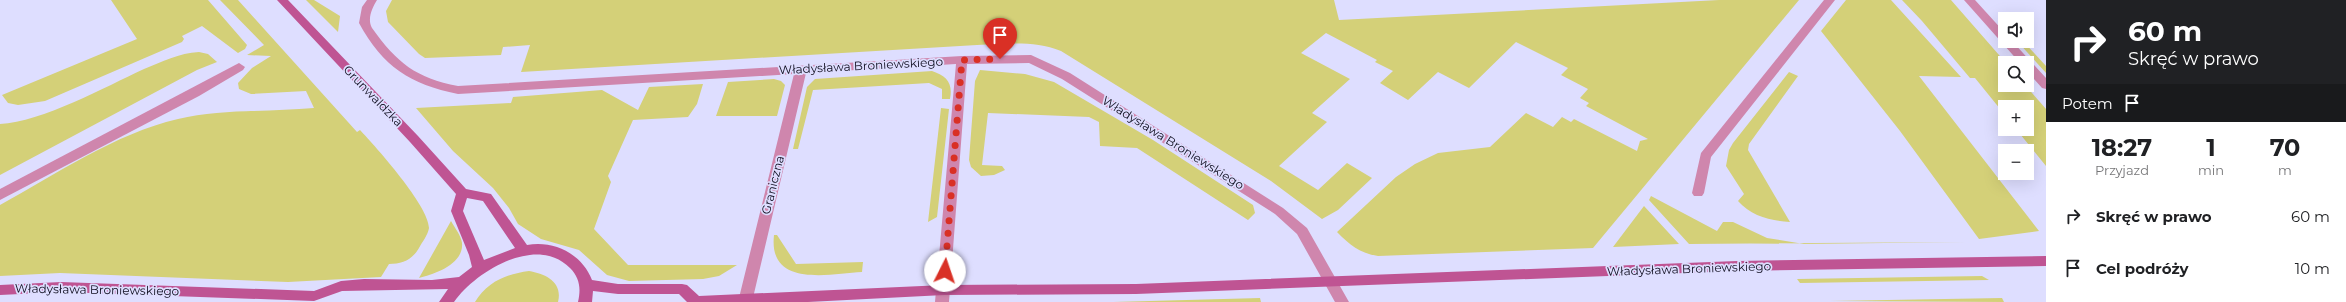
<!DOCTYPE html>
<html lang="pl">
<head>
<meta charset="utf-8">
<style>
	:root { --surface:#fff; --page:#f2f2f2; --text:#202124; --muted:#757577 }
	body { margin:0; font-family:Montserrat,sans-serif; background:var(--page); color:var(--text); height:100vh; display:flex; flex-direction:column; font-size:15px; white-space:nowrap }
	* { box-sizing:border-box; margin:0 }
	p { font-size:13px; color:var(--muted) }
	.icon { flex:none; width:22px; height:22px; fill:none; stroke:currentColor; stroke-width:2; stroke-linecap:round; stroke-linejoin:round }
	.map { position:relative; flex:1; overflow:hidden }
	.drawer { display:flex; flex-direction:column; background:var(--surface); width:300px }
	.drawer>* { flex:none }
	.banner { background:#202124; color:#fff; overflow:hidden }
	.buttons { position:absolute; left:1998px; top:12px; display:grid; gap:8px }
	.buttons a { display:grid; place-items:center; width:36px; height:36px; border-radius:0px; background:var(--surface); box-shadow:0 4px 16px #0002; font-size:20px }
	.pin { position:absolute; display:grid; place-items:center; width:34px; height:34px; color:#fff; margin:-41px -17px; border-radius:50% 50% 50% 0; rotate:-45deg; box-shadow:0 0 4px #0007 }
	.pin .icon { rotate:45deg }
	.me { position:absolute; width:44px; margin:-22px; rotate:4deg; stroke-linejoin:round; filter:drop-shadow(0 0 3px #0008) }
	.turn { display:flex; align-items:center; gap:14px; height:84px; padding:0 16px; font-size:18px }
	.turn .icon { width:52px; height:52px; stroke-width:2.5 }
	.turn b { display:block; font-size:28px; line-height:34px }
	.then { display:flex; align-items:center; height:38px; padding:0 16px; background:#0003; gap:8px; font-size:15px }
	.eta { display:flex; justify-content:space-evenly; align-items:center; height:68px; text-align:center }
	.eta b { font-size:24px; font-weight:700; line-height:28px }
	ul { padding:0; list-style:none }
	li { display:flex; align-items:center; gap:12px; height:52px; padding:0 16px }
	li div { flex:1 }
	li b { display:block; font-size:15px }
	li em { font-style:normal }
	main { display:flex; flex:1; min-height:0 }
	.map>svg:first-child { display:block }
</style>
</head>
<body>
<main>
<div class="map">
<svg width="2046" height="302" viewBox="0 0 2046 302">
	<rect width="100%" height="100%" fill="#dedeff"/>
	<!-- green -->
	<path fill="#d4d078" d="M111 0H208L247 45 245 49 238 53 202 26 182 36 184 39 182 42 45 101 18 105 8 103 2 95 137 39Z
		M220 0H238L357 132 360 130C376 147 429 206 429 228 428 235 422 242 419 248 412 260 402 264 389 264L381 277 288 282 60 273 0 276V205C57 174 114 134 178 119 222 109 270 112 314 108L306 91 251 94 239 89 238 83 252 68 271 56 247 55 264 45Z
		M306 0H314L340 16 338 32Z
		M392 0H1334L1339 20 1719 0H1799L1593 248 1378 256C1359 253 1350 245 1337 232L1396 177 1415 164 1438 153 1490 147 1526 113 1553 127 1562 117 1571 122 1574 119 1637 151 1640 141 1648 139 1586 106 1589 103 1580 98 1588 89 1561 75 1568 68 1516 42 1469 88 1438 72 1408 100 1380 83 1393 71 1375 62 1377 60 1326 33 1301 53 1350 79 1312 113 1327 122 1279 166 1318 190 1347 163 1372 178 1338 210 1322 219 1271 181 1061 51C1034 40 1005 44 977 45L521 72 530 45 503 47 501 55 425 58 419 54 388 22 386 11Z
		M1846 0H1891L1961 77 1919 76 2039 231 1979 239 1900 131 1821 31Z
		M1902 0H1951L2006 63 2005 85H2025L2046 109V166L2016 129H2027V107H2005V115L1975 78H1970L1922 21Z
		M2017 41H2023L2046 66V73Z
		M199 52 208 54 217 62 197 70 0 175V124C42 122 105 87 144 69 162 62 179 53 199 52Z
		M980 70 1025 74 1054 82 1153 140 1253 205 1255 213 1248 220 1137 148 1100 146 1099 122 1089 117 988 113 982 165 1002 166 1005 170 994 175 981 176 971 167 969 160 975 81Z
		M932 71C947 76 953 83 950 99H942V89L929 83 813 90 798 149H793L807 87 815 79Z
		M1789 72 1798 76 1749 144 1748 150 1790 222C1771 221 1751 216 1738 201L1744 194 1726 166 1729 150 1733 143Z
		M774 79 781 81 785 85 777 116H716L728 82Z
		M703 84 697 104 688 117 633 120 608 176 611 182 594 229 628 265H737L719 276 703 279 629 281 607 275 579 250 541 239 518 224 509 208 493 188 453 151 416 108 511 103 513 97 602 90 638 110 649 87Z
		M941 108 949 109 937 217 928 222Z
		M1651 196 1717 231 1723 222H1733L1767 238 1804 244 1966 242 1689 244 1649 200Z
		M1644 206 1679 244 1613 247Z
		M451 221C454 227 461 235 462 243 464 264 435 274 419 278Z
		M774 235H777L796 264 863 262 862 272C829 274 768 288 774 235Z
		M529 271C546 274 563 282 558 302H475C487 282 506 274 529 271Z
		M1982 276 1989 280 1800 283 1797 279Z
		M1260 298 1261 302H1113Z
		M2002 298 2004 302 1830 301Z"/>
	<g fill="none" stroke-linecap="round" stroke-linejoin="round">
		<!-- lane -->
		<path fill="#cf86ad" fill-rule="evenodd" d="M239 63 245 67 243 70 199 96 0 200V189Z"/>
		<!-- street -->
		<path fill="#cf86ad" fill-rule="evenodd" d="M367 0H377C372 8 367 19 372 28 397 63 416 78 458 86L962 56 1031 55 1070 73 1283 208 1307 228 1349 302H1335L1297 234 1275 214 1062 79 1029 63 967 64 949 302H935L956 64 806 73 752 302H738L794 74 458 94C410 84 383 67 359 23L362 7Z
			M1824 0H1835L1711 157 1704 193 1702 196H1694L1692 193 1701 153Z
			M1964 0H1975L2005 33V41H2012L2046 78V89L2042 88 2027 71V63H2020Z"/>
		<!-- secondary -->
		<path fill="#bf5493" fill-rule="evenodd" d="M277 0H288L418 136 466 189 491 194 527 245C554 240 582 254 592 280L618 284H682L687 285 699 296 944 285 1136 284 1737 261 2046 256V266L1737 271 1136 294 944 295 808 302H687L679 294H618L593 291 592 302H578C581 289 580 278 570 268 537 234 476 271 454 302H439L448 289 342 291 314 301 61 292 0 295V285L61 282 314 291 341 281 364 279 432 280 459 277 472 267 469 255 451 211 456 194 410 142ZM467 198 483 201 515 248 484 260 463 211Z"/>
	</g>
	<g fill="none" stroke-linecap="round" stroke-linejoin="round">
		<!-- route -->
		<path stroke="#d93025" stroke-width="7" stroke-dasharray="0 12.6" d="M945 271 962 60 1000 59"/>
	</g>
	<g text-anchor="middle" stroke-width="3.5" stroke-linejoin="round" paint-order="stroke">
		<!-- street labels -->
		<g font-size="12" fill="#0f0d1f" stroke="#dedeff">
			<text transform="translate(861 66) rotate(-3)" y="4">Władysława Broniewskiego</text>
			<text transform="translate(373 96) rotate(46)" y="4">Grunwaldzka</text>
			<text transform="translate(1173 143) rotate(32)" y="4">Władysława Broniewskiego</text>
			<text transform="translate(773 185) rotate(-76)" y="4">Graniczna</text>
			<text transform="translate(1689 269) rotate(-2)" y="4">Władysława Broniewskiego</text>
			<text transform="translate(97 290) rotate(1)" y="4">Władysława Broniewskiego</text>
		</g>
	</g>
</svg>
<div class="buttons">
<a><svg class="icon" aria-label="sound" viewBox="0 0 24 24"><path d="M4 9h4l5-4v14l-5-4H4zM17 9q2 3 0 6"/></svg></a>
<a><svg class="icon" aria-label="search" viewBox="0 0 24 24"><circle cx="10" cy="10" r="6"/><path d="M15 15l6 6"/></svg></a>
<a>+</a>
<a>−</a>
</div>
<div class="pin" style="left:1000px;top:59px;background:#d93025"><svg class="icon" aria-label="arrive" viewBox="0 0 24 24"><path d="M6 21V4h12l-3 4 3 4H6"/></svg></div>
<svg class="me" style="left:945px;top:271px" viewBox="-20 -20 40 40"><circle r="19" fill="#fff"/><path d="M0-13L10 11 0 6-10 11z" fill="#d93025"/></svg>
</div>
<section class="drawer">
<div class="banner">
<div class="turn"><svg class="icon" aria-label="right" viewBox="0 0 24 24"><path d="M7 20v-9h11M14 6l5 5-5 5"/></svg><div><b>60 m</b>Skręć w prawo</div></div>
<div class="then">Potem<svg class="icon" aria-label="arrive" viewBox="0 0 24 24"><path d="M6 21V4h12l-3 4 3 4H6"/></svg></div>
</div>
<div class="eta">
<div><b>18:27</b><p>Przyjazd</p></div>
<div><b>1</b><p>min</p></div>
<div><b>70</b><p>m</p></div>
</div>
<ul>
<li><svg class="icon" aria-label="right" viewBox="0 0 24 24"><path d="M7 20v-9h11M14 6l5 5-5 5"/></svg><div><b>Skręć w prawo</b></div><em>60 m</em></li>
<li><svg class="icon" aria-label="arrive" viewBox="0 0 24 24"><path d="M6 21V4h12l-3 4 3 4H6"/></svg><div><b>Cel podróży</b></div><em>10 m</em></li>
</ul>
</section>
</main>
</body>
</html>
